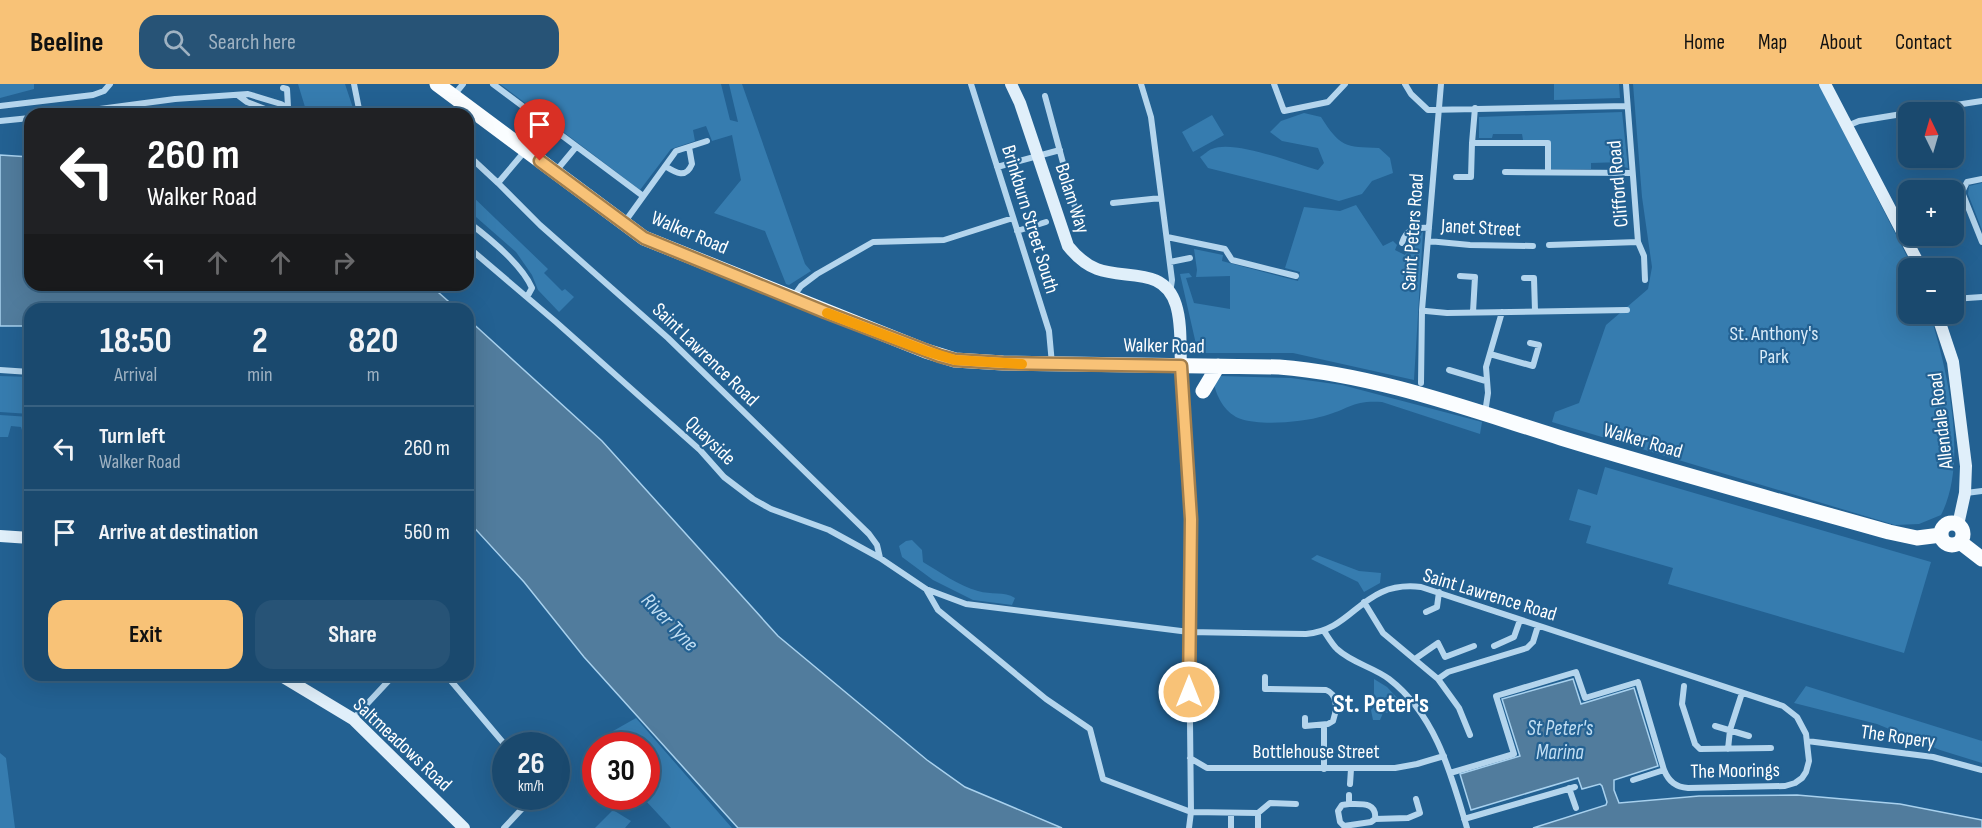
<!DOCTYPE html>
<html lang="en">
<head>
<meta charset="utf-8">
<style>
	:root { --surface:#1a496e; --page:#275376; --text:#f1f3f6; --muted:#9fb2c2; --line:#386181; --accent:#f8c277 }
	body { margin:0; font-family:"Sofia Sans Condensed",sans-serif; background:var(--page); color:var(--text); height:100vh; display:flex; flex-direction:column; font-size:22px; white-space:nowrap }
	* { box-sizing:border-box; margin:0 }
	p { font-size:20px; color:var(--muted) }
	.icon { flex:none; width:33px; height:33px; fill:none; stroke:currentColor; stroke-width:2; stroke-linecap:round; stroke-linejoin:round }
	.map { position:relative; flex:1; overflow:hidden }
	.sheet { position:absolute; left:24px; top:219px; width:450px; height:378px; display:flex; flex-direction:column; background:var(--surface); border-radius:18px; box-shadow:0 6px 24px #0002,0 0 0 2px var(--line) }
	.sheet>* { flex:none }
	.top-card { position:absolute; left:24px; top:24px; width:450px; height:183px; border-radius:18px; box-shadow:0 6px 24px #0002,0 0 0 2px var(--line); background:#202124; color:#fff; overflow:hidden }
	.needle { width:39px; rotate:355deg }
	.fabs { position:absolute; left:1898px; top:18px; display:grid; gap:12px }
	.fabs a { display:grid; place-items:center; width:66px; height:66px; border-radius:12px; background:var(--surface); box-shadow:0 6px 24px #0002,0 0 0 2px var(--line); font-size:30px }
	.speed { position:absolute; left:492px; top:648px; display:flex; gap:12px; font-size:30px; font-weight:700; text-align:center }
	.speed>* { display:grid; place-content:center; width:78px; height:78px; border-radius:50%; background:var(--surface); box-shadow:0 6px 24px #0002,0 0 0 2px var(--line); line-height:1 }
	.speed small { font-size:15px; font-weight:400 }
	.speed .limit { border:9px solid #d22; background:#fff; color:#111 }
	.pin { position:absolute; display:grid; place-items:center; width:51px; height:51px; color:#fff; margin:-62px -26px; border-radius:50% 50% 50% 0; rotate:-45deg; box-shadow:0 0 6px #0007 }
	.pin .icon { rotate:45deg }
	.me { position:absolute; width:66px; margin:-33px; rotate:0deg; stroke-linejoin:round; filter:drop-shadow(0 0 4px #0008) }
	.turn { display:flex; align-items:center; gap:21px; height:126px; padding:0 24px; font-size:27px }
	.turn .icon { width:78px; height:78px; stroke-width:2.5 }
	.turn b { display:block; font-size:42px; line-height:51px }
	.lanes { display:flex; align-items:center; height:57px; padding:0 24px; background:#0003; justify-content:center; gap:30px; direction:ltr }
	.lanes .off { opacity:.35 }
	.eta { display:flex; justify-content:space-evenly; align-items:center; height:102px; text-align:center }
	.eta b { font-size:36px; font-weight:700; line-height:42px }
	.primary-button { display:flex; gap:12px; margin-top:auto; padding:12px 24px }
	.primary-button a { flex:1; height:69px; border-radius:18px; background:var(--accent); color:#111; font-size:24px; font-weight:700; line-height:69px; text-align:center }
	.primary-button a+a { background:var(--page); color:var(--text) }
	ul { padding:0; list-style:none }
	li { display:flex; align-items:center; gap:18px; height:84px; padding:0 24px; border-top:2px solid var(--line) }
	li div { flex:1 }
	li b { display:block; font-size:22px }
	li em { font-style:normal }
	header { display:flex; align-items:center; gap:36px; box-sizing:border-box; height:84px; padding:0 30px; background:var(--accent); color:#111 }
	header strong { font-size:28px }
	nav { display:flex; gap:33px; margin-inline-start:auto; font-size:21px }
	.search { width:420px; height:54px; background:var(--page); display:flex; align-items:center; gap:15px; box-sizing:border-box; padding:0 21px; border-radius:18px; color:var(--muted); font-size:22px }
	.map>svg:first-child { display:block }
</style>
</head>
<body>
<header>
<strong>Beeline</strong>
<div class="search"><svg class="icon" aria-label="search" viewBox="0 0 24 24"><circle cx="10" cy="10" r="6"/><path d="M15 15l6 6"/></svg>Search here</div>
<nav><a>Home</a><a>Map</a><a>About</a><a>Contact</a></nav>
</header>
<div class="map">
<svg width="1982" height="744" viewBox="0 0 1982 744">
	<rect width="100%" height="100%" fill="#236192"/>
	<!-- green -->
	<path fill="#367caf" d="M0 0H34V5L0 14Z
		M298 0H345L355 30H315L305 23Z
		M500 0H721L730 36 738 38 729 0H742L805 180 811 187 789 201 786 200 765 147 714 129 741 96 732 51 712 57 706 42 693 46 695 57 671 65 640 106Z
		M1554 0H1619L1620 14 1554 16Z
		M1633 0H1819L1913 184H1908V230H1930C1947 285 1969 377 1941 431L1919 440 1895 441 1552 338 1555 328 1579 319 1606 241 1648 205 1652 183 1642 113Z
		M1622 28 1628 84 1624 83 1623 78 1591 79V85H1550L1549 57 1523 56 1522 50H1493L1492 54H1479V33Z
		M1304 29 1321 33C1340 63 1345 63 1379 64L1390 74 1393 89 1372 97 1362 110 1339 117 1208 84 1200 73C1204 71 1208 66 1212 65 1234 55 1295 80 1318 86L1324 79 1318 64 1282 57 1270 48 1281 37Z
		M1212 31 1224 51 1193 68 1182 48Z
		M1982 99V146L1968 110 1969 102Z
		M468 108 548 185 544 189 562 207 565 205 574 213 559 228 538 206 532 191 516 168 468 126Z
		M1356 121 1383 162 1393 157 1397 161 1395 166 1405 171 1414 153 1423 148 1414 296 1293 269H1198L1180 190 1189 189 1192 193 1186 194 1194 219 1230 225V192L1196 193 1197 186 1194 165 1223 171 1222 177 1298 197 1300 188 1285 184 1304 123 1340 127Z
		M0 292 30 293V330L0 328Z
		M1219 292 1291 294 1342 301 1482 338 1480 350 1382 318C1353 316 1349 325 1324 332 1303 338 1262 342 1241 335 1226 330 1217 314 1214 300Z
		M0 331 30 333V353L24 352 21 343 11 342 8 353H0Z
		M1605 383 1931 478 1904 569 1668 500 1673 484 1586 459 1591 442 1569 436 1578 405 1597 411Z
		M912 456 922 466 923 478C940 488 959 502 978 507 991 511 1004 507 1015 514L1012 521 973 516 933 496 902 473 899 462 906 457Z
		M1317 471 1359 487 1381 489 1380 499 1364 508 1358 498 1311 475Z
		M1374 595 1387 603 1400 617 1380 620 1374 617Z
		M1806 602 1982 657V679L1940 666 1877 640 1794 619Z
		M1375 621 1383 623 1405 621 1408 627 1383 629 1380 636H1373L1371 626Z
		M636 634 732 744H671L646 717 633 713 646 712V662H596L595 681 592 659Z
		M0 669 6 674 15 744H0Z
		M613 726 631 737 625 744H595Z"/>
	<!-- water -->
	<path fill="#517c9d" stroke="#a8d1ee" stroke-width="1.5" d="M0 71 30 73V201H430L457 225H30V242H0Z
		M468 235 602 357 778 552 927 676 965 703 1062 744H738L584 573 524 498 468 437Z
		M1573 595 1581 620 1634 604 1658 682 1614 696V706L1619 719 1699 712 1797 711 1900 720 1982 736V744H1533L1606 721 1607 718 1602 702 1600 700 1582 705 1578 694 1471 726 1460 690 1520 672 1502 615Z"/>
	<!-- pier -->
	<path fill="#236192" d="M252 4 279 12 284 30H258Z"/>
	<g fill="none" stroke-linecap="round" stroke-linejoin="round">
		<!-- street -->
		<path stroke="#b4d5ed" stroke-width="6" d="M354 0 360 30
			M493 0 643 112
			M971 0 1049 247 1052 280
			M1141 0 1151 33 1172 196 1170 209
			M1274 0 1284 27 1328 18 1345 0
			M1405 0 1411 10 1428 26 1627 22
			M1626 0 1638 158 1644 172 1645 196
			M283 4 287 5 288 23
			M454 11 463 0
			M239 12 247 18 278 30
			M1045 12 1079 138
			M0 22 93 11 104 7 110 0
			M1910 28 1982 17
			M62 30 175 15 248 10 281 20 297 30
			M367 30 380 27 407 30
			M0 37 30 34
			M1847 42 1859 37 1908 29
			M1472 59 1475 24
			M525 67 498 99 540 141 668 254 869 450 877 461 880 474
			M468 71 498 99
			M665 82C676 89 686 95 692 80L689 63
			M997 83 1060 66
			M556 87 576 63
			M1505 88 1632 89
			M1456 93H1471L1472 59H1548V88
			M1982 95 1967 98 1962 108 1982 158
			M1113 119 1161 114
			M468 138C488 153 522 181 532 204L527 213
			M624 139 676 67 707 57
			M1017 147 1046 138
			M1167 153 1225 165 1232 176 1296 192
			M1428 157 1470 161 1533 162
			M1402 159C1406 145 1416 143 1429 144
			M1549 161 1638 158
			M468 163 556 238 700 366 724 393 753 415 771 425 829 446 880 474 926 505 966 520 1189 548 1306 550C1355 546 1361 496 1421 503L1783 622 1797 633 1806 650 1809 677 1806 688 1802 694 1795 699 1785 702 1688 704C1676 703 1669 698 1664 686L1638 598 1585 614 1576 588 1496 612 1514 670 1450 689
			M1170 178 1190 174
			M1460 192 1475 193 1473 228
			M1524 194H1534L1535 227
			M793 213 801 202 817 190 873 158 944 156 1013 134
			M1953 215 1982 213
			M1426 227 1447 229 1627 226
			M1490 270 1533 282 1539 261 1530 259
			M1181 283 1191 435 1189 548 1191 728 1189 744
			M0 286 30 288
			M1449 286 1486 297
			M1421 299 1422 226 1441 0
			M1485 329 1488 309 1486 283 1502 228
			M1966 409 1982 407
			M926 505 938 526 1046 615 1090 645 1103 695 1191 728 1258 729V744
			M1364 518 1383 549 1438 595 1459 624 1470 651
			M1426 528 1437 523 1439 508
			M1324 547C1328 553 1332 560 1337 565 1352 579 1373 583 1389 595 1436 631 1451 690 1467 744
			M1494 562 1514 553 1520 536
			M1415 575 1438 559 1445 573 1474 562
			M446 591 506 662
			M1265 593V605L1326 606C1338 610 1337 626 1333 637L1328 640 1305 642V634
			M1438 595 1448 588 1527 564 1533 558 1538 542
			M1684 602 1682 620 1695 660 1700 665 1771 664
			M353 635 394 591
			M1324 641V685
			M1715 642 1749 652
			M1807 657 1933 673 1982 686
			M1728 665 1730 646 1742 609
			M1190 674 1207 684H1395L1417 680 1444 672
			M1633 696 1664 686
			M1350 700 1351 685
			M1569 704 1576 724
			M1349 720 1342 721 1338 727 1340 738 1344 742 1371 738 1375 735C1377 718 1362 720 1349 720V711
			M1258 729 1270 719 1296 720
			M1375 735 1408 734 1420 729 1416 715
			M1464 735 1575 703
			M504 744 534 712
			M1231 744V729"/>
		<!-- secondary -->
		<path stroke="#e0effa" stroke-width="12" d="M1011 0 1020 19 1068 162C1076 172 1084 180 1097 185 1125 196 1164 182 1176 221 1182 240 1180 263 1181 282
			M1825 0 1921 184
			M1937 230 1953 278 1966 382 1965 409 1958 441
			M0 452 30 454
			M280 591 353 635 464 744"/>
		<!-- primary -->
		<path stroke="#fafdff" stroke-width="15" d="M437 0 644 154 926 267 955 276 1003 279 1279 283C1377 291 1468 325 1561 354 1669 387 1779 417 1889 448L1917 454 1941 451
			M1203 307 1218 282
			M1941 450a11 11 0 1 1 22 0a11 11 0 1 1-22 0Z
			M1960 458 1982 475"/>
	</g>
	<g fill="none" stroke-linecap="round" stroke-linejoin="round">
		<!-- route casing -->
		<g stroke="#a17e4d" stroke-width="15">
			<path id="route" d="M540 77 644 154 825 228 940 272 955 276 1003 279 1181 282 1191 435 1189 608"/>
		</g>
		<!-- route -->
		<use href="#route" stroke="#f8c277" stroke-width="10"/>
		<!-- slow -->
		<path stroke="#f59e0b" stroke-width="10" d="M827 229 926 267 955 276 1022 280"/>
	</g>
	<g text-anchor="middle" stroke-width="4.5" stroke-linejoin="round" paint-order="stroke">
		<!-- street labels -->
		<g font-size="20" fill="#fff" stroke="#236192">
			<text transform="translate(1617 100) rotate(-95)" y="7">Clifford Road</text>
			<text transform="translate(1073 114) rotate(72)" y="7">Bolam Way</text>
			<text transform="translate(1031 135) rotate(73)" y="7">Brinkburn Street South</text>
			<text transform="translate(1481 143) rotate(3)" y="7">Janet Street</text>
			<text transform="translate(690 148) rotate(23)" y="7">Walker Road</text>
			<text transform="translate(1412 148) rotate(-86)" y="7">Saint Peters Road</text>
			<text transform="translate(1164 261) rotate(1)" y="7">Walker Road</text>
			<text transform="translate(706 270) rotate(44)" y="7">Saint Lawrence Road</text>
			<text transform="translate(1940 337) rotate(-97)" y="7">Allendale Road</text>
			<text transform="translate(711 356) rotate(44)" y="7">Quayside</text>
			<text transform="translate(1643 356) rotate(16)" y="7">Walker Road</text>
			<text transform="translate(1490 510) rotate(17)" y="7">Saint Lawrence Road</text>
			<text transform="translate(1898 652) rotate(8)" y="7">The Ropery</text>
			<text transform="translate(403 660) rotate(43)" y="7">Saltmeadows Road</text>
			<text x="1316" y="674">Bottlehouse Street</text>
			<text transform="translate(1735 686) rotate(-1)" y="7">The Moorings</text>
		</g>
		<!-- park labels -->
		<g font-size="20" fill="#daecf9" stroke="#236192">
			<text x="1774" y="256">St. Anthony's<tspan x="1774" dy="23">Park</tspan></text>
		</g>
		<!-- water labels -->
		<g font-size="21" font-style="italic" fill="#c1def3" stroke="#236192">
			<text transform="translate(670 538) rotate(46)" y="7">River Tyne</text>
			<text x="1560" y="651">St Peter's<tspan x="1560" dy="24">Marina</tspan></text>
		</g>
		<!-- district labels -->
		<g font-size="26" font-weight="bold" fill="#fff" stroke="#236192">
			<text x="1381" y="628">St. Peter's</text>
		</g>
	</g>
</svg>
<div class="fabs">
<a><svg class="needle" viewBox="-14 -14 28 28"><path d="M0-13l5 13h-10z" fill="#e53935"/><path d="M0 13l5-13h-10z" fill="#9fb2c2"/></svg></a>
<a>+</a>
<a>−</a>
</div>
<div class="speed"><div>26<small>km/h</small></div><div class="limit">30</div></div>
<div class="pin" style="left:540px;top:77px;background:#d93025"><svg class="icon" aria-label="arrive" viewBox="0 0 24 24"><path d="M6 21V4h12l-3 4 3 4H6"/></svg></div>
<svg class="me" style="left:1189px;top:608px" viewBox="-20 -20 40 40"><circle r="17" fill="#f8c277" stroke="#fff" stroke-width="3"/><path d="M0-11L8 9 0 5-8 9z" fill="#fff"/></svg>
<div class="top-card">
<div class="turn"><svg class="icon" aria-label="left" viewBox="0 0 24 24"><path d="M17 20v-9H6M10 6l-5 5 5 5"/></svg><div><b>260 m</b>Walker Road</div></div>
<div class="lanes"><svg class="icon" aria-label="left" viewBox="0 0 24 24"><path d="M17 20v-9H6M10 6l-5 5 5 5"/></svg><svg class="icon off" aria-label="ahead" viewBox="0 0 24 24"><path d="M12 20V5M6 11l6-6 6 6"/></svg><svg class="icon off" aria-label="ahead" viewBox="0 0 24 24"><path d="M12 20V5M6 11l6-6 6 6"/></svg><svg class="icon off" aria-label="right" viewBox="0 0 24 24"><path d="M7 20v-9h11M14 6l5 5-5 5"/></svg></div>
</div>
<section class="sheet">
<div class="eta">
<div><b>18:50</b><p>Arrival</p></div>
<div><b>2</b><p>min</p></div>
<div><b>820</b><p>m</p></div>
</div>
<ul>
<li><svg class="icon" aria-label="left" viewBox="0 0 24 24"><path d="M17 20v-9H6M10 6l-5 5 5 5"/></svg><div><b>Turn left</b><p>Walker Road</p></div><em>260 m</em></li>
<li><svg class="icon" aria-label="arrive" viewBox="0 0 24 24"><path d="M6 21V4h12l-3 4 3 4H6"/></svg><div><b>Arrive at destination</b></div><em>560 m</em></li>
</ul>
<div class="primary-button"><a>Exit</a><a>Share</a></div>
</section>
</div>
</body>
</html>
